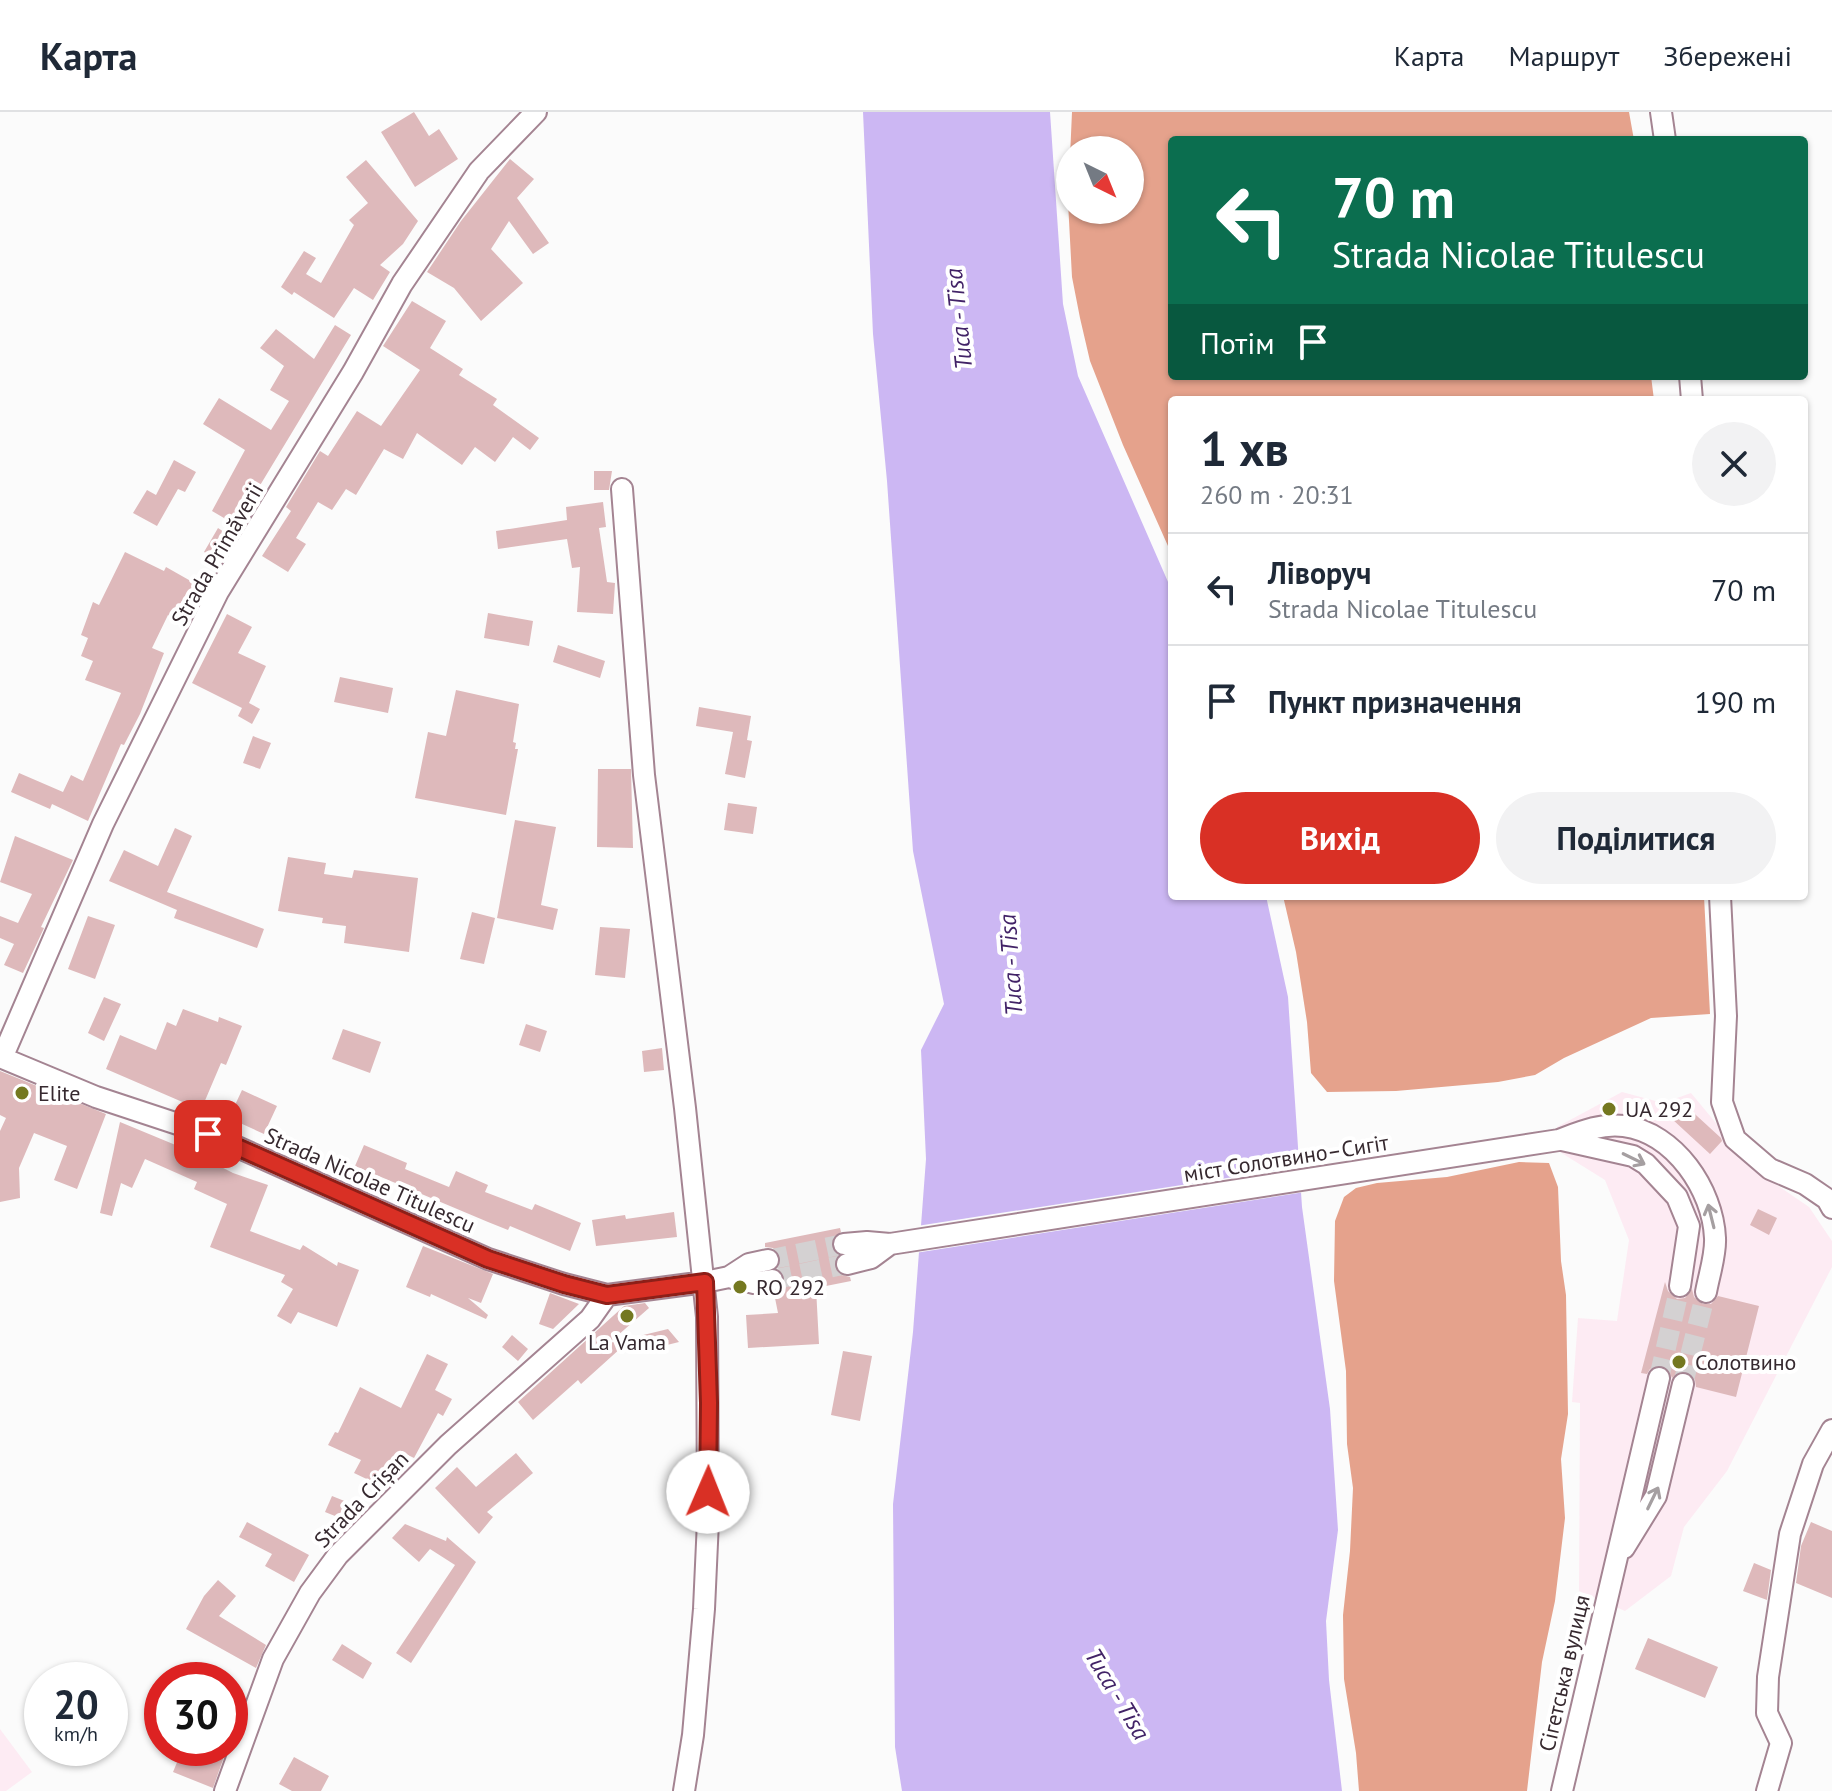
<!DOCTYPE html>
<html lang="uk">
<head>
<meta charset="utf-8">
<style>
	:root { --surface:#fff; --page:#f2f2f3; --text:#1f2937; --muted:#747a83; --line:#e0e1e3; --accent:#d93025 }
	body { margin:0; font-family:"PT Sans",sans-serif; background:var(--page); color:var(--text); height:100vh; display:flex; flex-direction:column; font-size:30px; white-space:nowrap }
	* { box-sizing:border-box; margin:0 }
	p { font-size:26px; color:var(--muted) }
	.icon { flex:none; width:44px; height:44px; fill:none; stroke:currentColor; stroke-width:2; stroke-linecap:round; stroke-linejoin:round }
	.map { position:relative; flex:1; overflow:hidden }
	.sheet { position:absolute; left:1168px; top:284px; width:640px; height:504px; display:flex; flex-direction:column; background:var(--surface); border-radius:8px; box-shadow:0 2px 6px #0004 }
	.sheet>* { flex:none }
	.banner { position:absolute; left:1168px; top:24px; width:640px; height:244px; border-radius:8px; box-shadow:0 2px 6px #0004; background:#0b6e4f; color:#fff; overflow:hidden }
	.needle { width:52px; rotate:137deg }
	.buttons { position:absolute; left:1056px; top:24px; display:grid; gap:16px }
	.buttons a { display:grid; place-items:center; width:88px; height:88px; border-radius:50%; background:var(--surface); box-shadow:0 2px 6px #0004; font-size:40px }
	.speed { position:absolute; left:24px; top:1550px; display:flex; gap:16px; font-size:40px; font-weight:700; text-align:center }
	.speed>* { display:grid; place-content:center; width:104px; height:104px; border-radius:50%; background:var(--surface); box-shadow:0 2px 6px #0004; line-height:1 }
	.speed small { font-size:20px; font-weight:400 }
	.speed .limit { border:12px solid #d22; background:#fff; color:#111 }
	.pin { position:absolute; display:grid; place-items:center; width:68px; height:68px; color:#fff; margin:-34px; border-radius:16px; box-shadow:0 4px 12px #0006 }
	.me { position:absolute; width:88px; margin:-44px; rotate:1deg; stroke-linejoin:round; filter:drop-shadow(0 0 6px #0008) }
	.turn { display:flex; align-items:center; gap:28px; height:168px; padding:0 32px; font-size:36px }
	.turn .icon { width:104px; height:104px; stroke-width:2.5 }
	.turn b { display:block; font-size:56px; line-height:68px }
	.then { display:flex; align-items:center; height:76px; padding:0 32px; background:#0003; gap:16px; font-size:30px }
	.round { display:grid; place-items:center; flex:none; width:84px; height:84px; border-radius:42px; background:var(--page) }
	.headline { display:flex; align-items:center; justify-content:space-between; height:136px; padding:0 32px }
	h1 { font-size:48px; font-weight:700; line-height:60px }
	.primary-button { display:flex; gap:16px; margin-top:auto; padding:16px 32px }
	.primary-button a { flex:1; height:92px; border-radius:48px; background:var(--accent); color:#fff; font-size:32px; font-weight:700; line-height:92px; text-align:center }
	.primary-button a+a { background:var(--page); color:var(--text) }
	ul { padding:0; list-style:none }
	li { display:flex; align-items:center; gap:24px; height:112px; padding:0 32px; border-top:2px solid var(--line) }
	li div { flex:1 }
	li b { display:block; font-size:30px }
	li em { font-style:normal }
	header { display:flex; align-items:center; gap:48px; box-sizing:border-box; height:112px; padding:0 40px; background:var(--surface); border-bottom:2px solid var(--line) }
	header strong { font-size:38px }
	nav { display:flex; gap:44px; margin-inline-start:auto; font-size:28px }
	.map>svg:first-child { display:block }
</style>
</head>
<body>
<header>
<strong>Карта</strong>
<nav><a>Карта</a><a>Маршрут</a><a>Збережені</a></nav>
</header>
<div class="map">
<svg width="1832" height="1679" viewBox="0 0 1832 1679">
	<rect width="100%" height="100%" fill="#fbfbfb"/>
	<!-- built -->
	<path fill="#fdebf3" d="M1622 980 1663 991 1691 981 1755 1058 1809 1095 1832 1129V1155L1727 1359 1684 1415 1671 1464 1625 1499 1579 1479 1580 1291 1572 1290 1578 1206 1617 1209 1629 1128 1605 1068 1560 1040 1557 1015Z
		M0 1617 32 1660 6 1679H0Z"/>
	<!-- forest -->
	<path fill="#e5a28c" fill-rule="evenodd" d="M1072 0H1629L1634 28H1172V264H1651L1654 288H1172V443L1123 333 1090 249 1080 206 1072 165 1068 90ZM1070 38H1130V98H1070Z
		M1283 784H1704L1710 902 1651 906 1564 946 1535 963 1498 970 1396 979 1327 980 1311 961 1307 910 1296 840Z
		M1519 1050 1549 1051 1558 1075 1561 1149 1566 1183 1568 1302 1561 1347 1565 1406 1555 1489 1542 1550 1527 1679H1359L1356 1641 1344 1567 1343 1503 1350 1439 1353 1376 1347 1332 1346 1259 1334 1169 1335 1109 1344 1085 1356 1076 1377 1071 1447 1065Z"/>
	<!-- water -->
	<path fill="#ccb7f3" d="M863 0H1050L1063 192 1078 264 1172 479V784H1266L1288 885 1302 1095 1330 1297 1338 1418 1326 1509 1329 1568 1342 1679H902L895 1635 893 1392 913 1220 926 1047 921 938 944 892 913 739 887 369 873 222Z"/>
	<!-- pier -->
	<path fill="#fbfbfb" d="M1304 1054 1305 1080 915 1141 917 1114Z"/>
	<!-- building -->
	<path fill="#deb9bb" d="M414 0 429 24 439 17 458 47 415 75 381 20Z
		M510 47 534 67 517 86 549 131 533 142 509 109 491 137 523 171 481 209 454 176 427 160 461 109Z
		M366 48 418 109 403 132 380 153 390 160 373 188 354 176 334 206 294 180 292 183 281 175 304 139 316 146 306 162 321 171 354 113 349 108 368 91 346 65Z
		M412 189 446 209 430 236 463 257 459 263 497 287 493 293 539 326 530 338 513 325 495 350 475 335 462 353 417 321 403 347 384 337 356 383 346 377 332 398 318 390 296 426 306 432 288 460 262 444 291 399 286 395 320 339 328 344 357 299 381 314 420 258 383 234Z
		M335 213 351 223 236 413 212 399 245 338 203 312 219 286 271 318 289 289 270 278 284 254 260 236 276 217 314 247Z
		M174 348 196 360 185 380 178 377 157 414 133 401 147 378 156 383Z
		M594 359H612L609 378H594Z
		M603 390 606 415 599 416 607 470 615 471 613 502 577 500 580 455 572 456 567 427 498 437 496 419 567 408 566 395Z
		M218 416 230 424 217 447 204 440Z
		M125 440 164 459 166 455 196 472 178 509 168 503 152 536 164 541 140 602 124 633 121 632 88 709 52 692 50 697 11 680 19 661 63 680 71 663 83 669 121 581 85 568 93 549 81 544 88 526 81 523 93 490 99 493Z
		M488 501 533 509 529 534 484 526Z
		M227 502 252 515 238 541 266 554 249 591 260 597 252 612 238 604 242 596 192 571Z
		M558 533 605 549 600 566 553 550Z
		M340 565 393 576 388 601 334 590Z
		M456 578 519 592 513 630 516 631 515 637H518L506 703 415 686 428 620 446 624Z
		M699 595 751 604 747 628 752 629 745 666 725 662 733 620 696 614Z
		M253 624 271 631 260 657 243 651Z
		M598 657H631L633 736 597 735Z
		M728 691 757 695 753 722 724 718Z
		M515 708 556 715 541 793 558 797 553 818 497 806Z
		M175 716 192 724 167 780 264 817 257 836 174 806 177 798 109 769 124 738 158 754Z
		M15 724 73 748 41 815 44 816 23 861 4 853 14 832 0 826V804L18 811 32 782 0 770Z
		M288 745 326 751 324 762 352 766 354 758 418 766 409 840 344 831 346 814 322 811 323 806 278 799Z
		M472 800 495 806 484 852 460 847Z
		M88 804 115 813 95 867 68 857Z
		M600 815 630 817 625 866 595 863Z
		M104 885 121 892 104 929 88 921Z
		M183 897 218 910 219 905 242 914 226 953 221 951 201 998 106 957 120 923 156 938 167 910 176 914Z
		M526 912 547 919 540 940 519 933Z
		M343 917 381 930 370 961 332 947Z
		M662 936 664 958 644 960 642 939Z
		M0 959 106 1002 77 1077 54 1068 67 1034 34 1021 19 1056 20 1086 0 1090V1019L6 1006 0 1003Z
		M242 978 277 994 264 1022 229 1006Z
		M1685 993 1721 1026 1722 1029 1710 1042 1672 1007Z
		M120 1010 190 1039 233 1061 268 1073 250 1119 300 1138 303 1133 337 1154 338 1150 359 1158 337 1215 298 1200 291 1212 277 1204 293 1177 281 1170 285 1163 210 1135 227 1092 194 1077 197 1070 145 1047 132 1076 121 1071 112 1104 100 1101Z
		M364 1033 407 1051 405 1057 449 1075 456 1059 488 1073 485 1080 532 1098 535 1092 581 1111 570 1139 510 1114 508 1118 488 1110 355 1054Z
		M1758 1097 1777 1106 1769 1123 1750 1113Z
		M674 1100 677 1125 596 1134 592 1108 625 1103 626 1107Z
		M840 1116 841 1120 833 1126 831 1132 838 1143 834 1154 838 1162 850 1165 851 1169 816 1176 819 1232 748 1236 746 1203 778 1201 774 1181 784 1172 785 1165 778 1156 780 1145 773 1136 765 1135V1131Z
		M423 1134 493 1162 481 1191 468 1186 488 1203 486 1207 431 1182 430 1185 406 1175Z
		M1665 1170 1668 1179 1677 1187 1685 1186 1692 1177 1694 1185 1703 1192H1711L1718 1184 1759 1194 1736 1285 1696 1275 1695 1268 1687 1260H1679L1672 1266 1668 1257 1661 1253 1650 1257 1647 1262 1641 1261Z
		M550 1181 579 1192 553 1217 539 1212Z
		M645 1191 649 1196 609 1231 632 1226 581 1272 578 1268 533 1308 518 1290 624 1194Z
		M668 1217 679 1230 639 1240 635 1225Z
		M512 1223 528 1237 518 1249 502 1235Z
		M843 1239 872 1244 860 1309 831 1303Z
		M427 1242 448 1252 435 1278 452 1287 443 1304 438 1301 414 1346 408 1343 398 1365 392 1362 387 1368 375 1371 354 1361 361 1348 328 1333 335 1320 338 1321 360 1275 401 1296Z
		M516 1341 533 1361 487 1400 493 1405 479 1422 435 1376 457 1355 476 1375Z
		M332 1384 357 1394 350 1410 325 1400Z
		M247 1410 309 1443 294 1470 265 1454 272 1442 239 1425Z
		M1811 1410 1832 1419V1486L1796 1471 1801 1434Z
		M405 1412 446 1429 447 1425 476 1450 411 1551 396 1541 455 1453 430 1437 419 1450 392 1426Z
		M1754 1451 1771 1458 1767 1488 1743 1479Z
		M218 1468 236 1484 219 1504 266 1533 256 1556 186 1517 204 1484Z
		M1648 1526 1718 1555 1705 1586 1635 1557Z
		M342 1532 372 1551 363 1567 332 1548Z
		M183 1636H211L225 1642 213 1676 173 1660Z
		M294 1645 329 1664 321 1679H292L279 1672Z"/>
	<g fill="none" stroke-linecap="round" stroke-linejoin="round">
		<!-- minor-tunnel -->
		<path stroke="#d4d1d2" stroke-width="20" stroke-dasharray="20 10" stroke-linecap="butt" d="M768 1148 844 1132
			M772 1168 847 1152
			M1659 1266 1680 1174
			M1683 1272 1706 1180"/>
		<!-- minor casing -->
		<g stroke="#a48492" stroke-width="24">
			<path id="minor" d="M1661 0 1665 28
				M1690 264 1692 288
				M622 377 644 663 685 996 707 1205 708 1409 704 1497 693 1623 684 1679
				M1720 784 1726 904 1722 990 1735 1027 1770 1057 1805 1072 1827 1087 1832 1096
				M0 945 96 985 208 1022 488 1147 564 1172 607 1183 705 1170 729 1165 749 1152 768 1148
				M2 946 103 712 218 480 353 260 402 172 479 59 536 0
				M1562 1028 1633 1044 1646 1052 1677 1085 1689 1114 1680 1174
				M844 1132 867 1130 890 1132 1559 1028C1580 1020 1601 1011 1624 1014 1675 1021 1713 1078 1715 1126 1716 1143 1709 1163 1706 1180
				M847 1152 871 1146 890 1132
				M729 1165 754 1171 772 1168
				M1624 1436 1656 1384 1683 1272
				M225 1679 273 1547 310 1481 338 1443 448 1333 590 1207 607 1183
				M1562 1679 1659 1266
				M1767 1679 1781 1631 1767 1601 1768 1565 1790 1422 1813 1352 1832 1318"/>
		</g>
		<!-- minor -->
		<use href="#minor" stroke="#fff" stroke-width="20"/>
	</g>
	<!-- one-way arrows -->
	<defs><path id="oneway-shaft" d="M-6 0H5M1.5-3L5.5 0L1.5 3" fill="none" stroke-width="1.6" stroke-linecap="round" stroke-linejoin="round" transform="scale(2)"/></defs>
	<g stroke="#a59fa1">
		<use href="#oneway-shaft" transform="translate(1634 1047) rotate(26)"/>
		<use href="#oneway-shaft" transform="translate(1711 1104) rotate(-104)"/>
		<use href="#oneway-shaft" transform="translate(1653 1386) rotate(-64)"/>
	</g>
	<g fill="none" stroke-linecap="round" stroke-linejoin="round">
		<!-- route casing -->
		<g stroke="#8d1f18" stroke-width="20">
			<path id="route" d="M208 1022 488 1147 564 1172 607 1183 705 1170 709 1291 708 1380"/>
		</g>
		<!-- route -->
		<use href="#route" stroke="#d93025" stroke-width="14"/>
	</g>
	<!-- markers -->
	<g fill="#747820" stroke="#fff" stroke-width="3">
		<circle cx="22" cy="981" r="8"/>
		<circle cx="1609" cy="997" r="8"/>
		<circle cx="740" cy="1175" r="8"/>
		<circle cx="627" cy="1204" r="8"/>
		<circle cx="1679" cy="1250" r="8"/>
	</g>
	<g text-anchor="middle" stroke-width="8" stroke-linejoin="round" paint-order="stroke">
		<!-- street labels -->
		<g font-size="22" fill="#36292f" stroke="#fff">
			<text transform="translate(217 442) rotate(-60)" y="8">Strada Primăverii</text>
			<text transform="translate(1286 1046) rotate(-9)" y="8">міст Солотвино–Сигіт</text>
			<text transform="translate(370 1068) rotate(24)" y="8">Strada Nicolae Titulescu</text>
			<text transform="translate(361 1387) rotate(-46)" y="8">Strada Crișan</text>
			<text transform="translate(1564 1561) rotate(-77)" y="8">Сігетська вулиця</text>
		</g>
		<!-- poi labels -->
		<g font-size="22" fill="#36292f" stroke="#fff" text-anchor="start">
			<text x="38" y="989">Elite</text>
			<text x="1625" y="1005">UA 292</text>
			<text x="756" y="1183">RO 292</text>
			<text x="627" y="1238" text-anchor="middle">La Vama</text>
			<text x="1695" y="1258">Солотвино</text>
		</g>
		<!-- water labels -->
		<g font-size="24" font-style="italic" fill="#422367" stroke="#fff">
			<text transform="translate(959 207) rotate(-96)" y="8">Тиса - Tisa</text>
			<text transform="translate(1011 853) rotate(-94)" y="8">Тиса - Tisa</text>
			<text transform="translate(1117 1582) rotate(59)" y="8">Тиса - Tisa</text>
		</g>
	</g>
</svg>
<div class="buttons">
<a><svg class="needle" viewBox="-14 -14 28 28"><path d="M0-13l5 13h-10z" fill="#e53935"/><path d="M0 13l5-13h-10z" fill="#747a83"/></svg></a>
</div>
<div class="speed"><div>20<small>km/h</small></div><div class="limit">30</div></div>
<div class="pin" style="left:208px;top:1022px;background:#d93025"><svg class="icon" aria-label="arrive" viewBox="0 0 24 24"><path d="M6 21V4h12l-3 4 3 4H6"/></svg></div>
<svg class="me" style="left:708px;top:1380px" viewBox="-20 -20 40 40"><circle r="19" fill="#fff"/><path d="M0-13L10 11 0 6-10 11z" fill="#d93025"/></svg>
<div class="banner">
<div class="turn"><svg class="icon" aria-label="left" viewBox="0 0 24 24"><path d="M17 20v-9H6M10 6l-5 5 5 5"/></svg><div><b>70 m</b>Strada Nicolae Titulescu</div></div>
<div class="then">Потім<svg class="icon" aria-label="arrive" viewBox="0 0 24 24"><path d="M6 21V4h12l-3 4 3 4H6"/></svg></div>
</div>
<section class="sheet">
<div class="headline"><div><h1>1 хв</h1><p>260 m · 20:31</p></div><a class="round"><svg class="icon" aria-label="close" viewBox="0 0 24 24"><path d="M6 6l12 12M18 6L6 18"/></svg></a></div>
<ul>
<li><svg class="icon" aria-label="left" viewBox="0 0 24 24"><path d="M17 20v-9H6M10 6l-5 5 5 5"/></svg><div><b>Ліворуч</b><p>Strada Nicolae Titulescu</p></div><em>70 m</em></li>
<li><svg class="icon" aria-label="arrive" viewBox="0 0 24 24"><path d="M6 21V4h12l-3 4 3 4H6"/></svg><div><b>Пункт призначення</b></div><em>190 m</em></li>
</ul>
<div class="primary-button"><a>Вихід</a><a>Поділитися</a></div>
</section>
</div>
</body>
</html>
